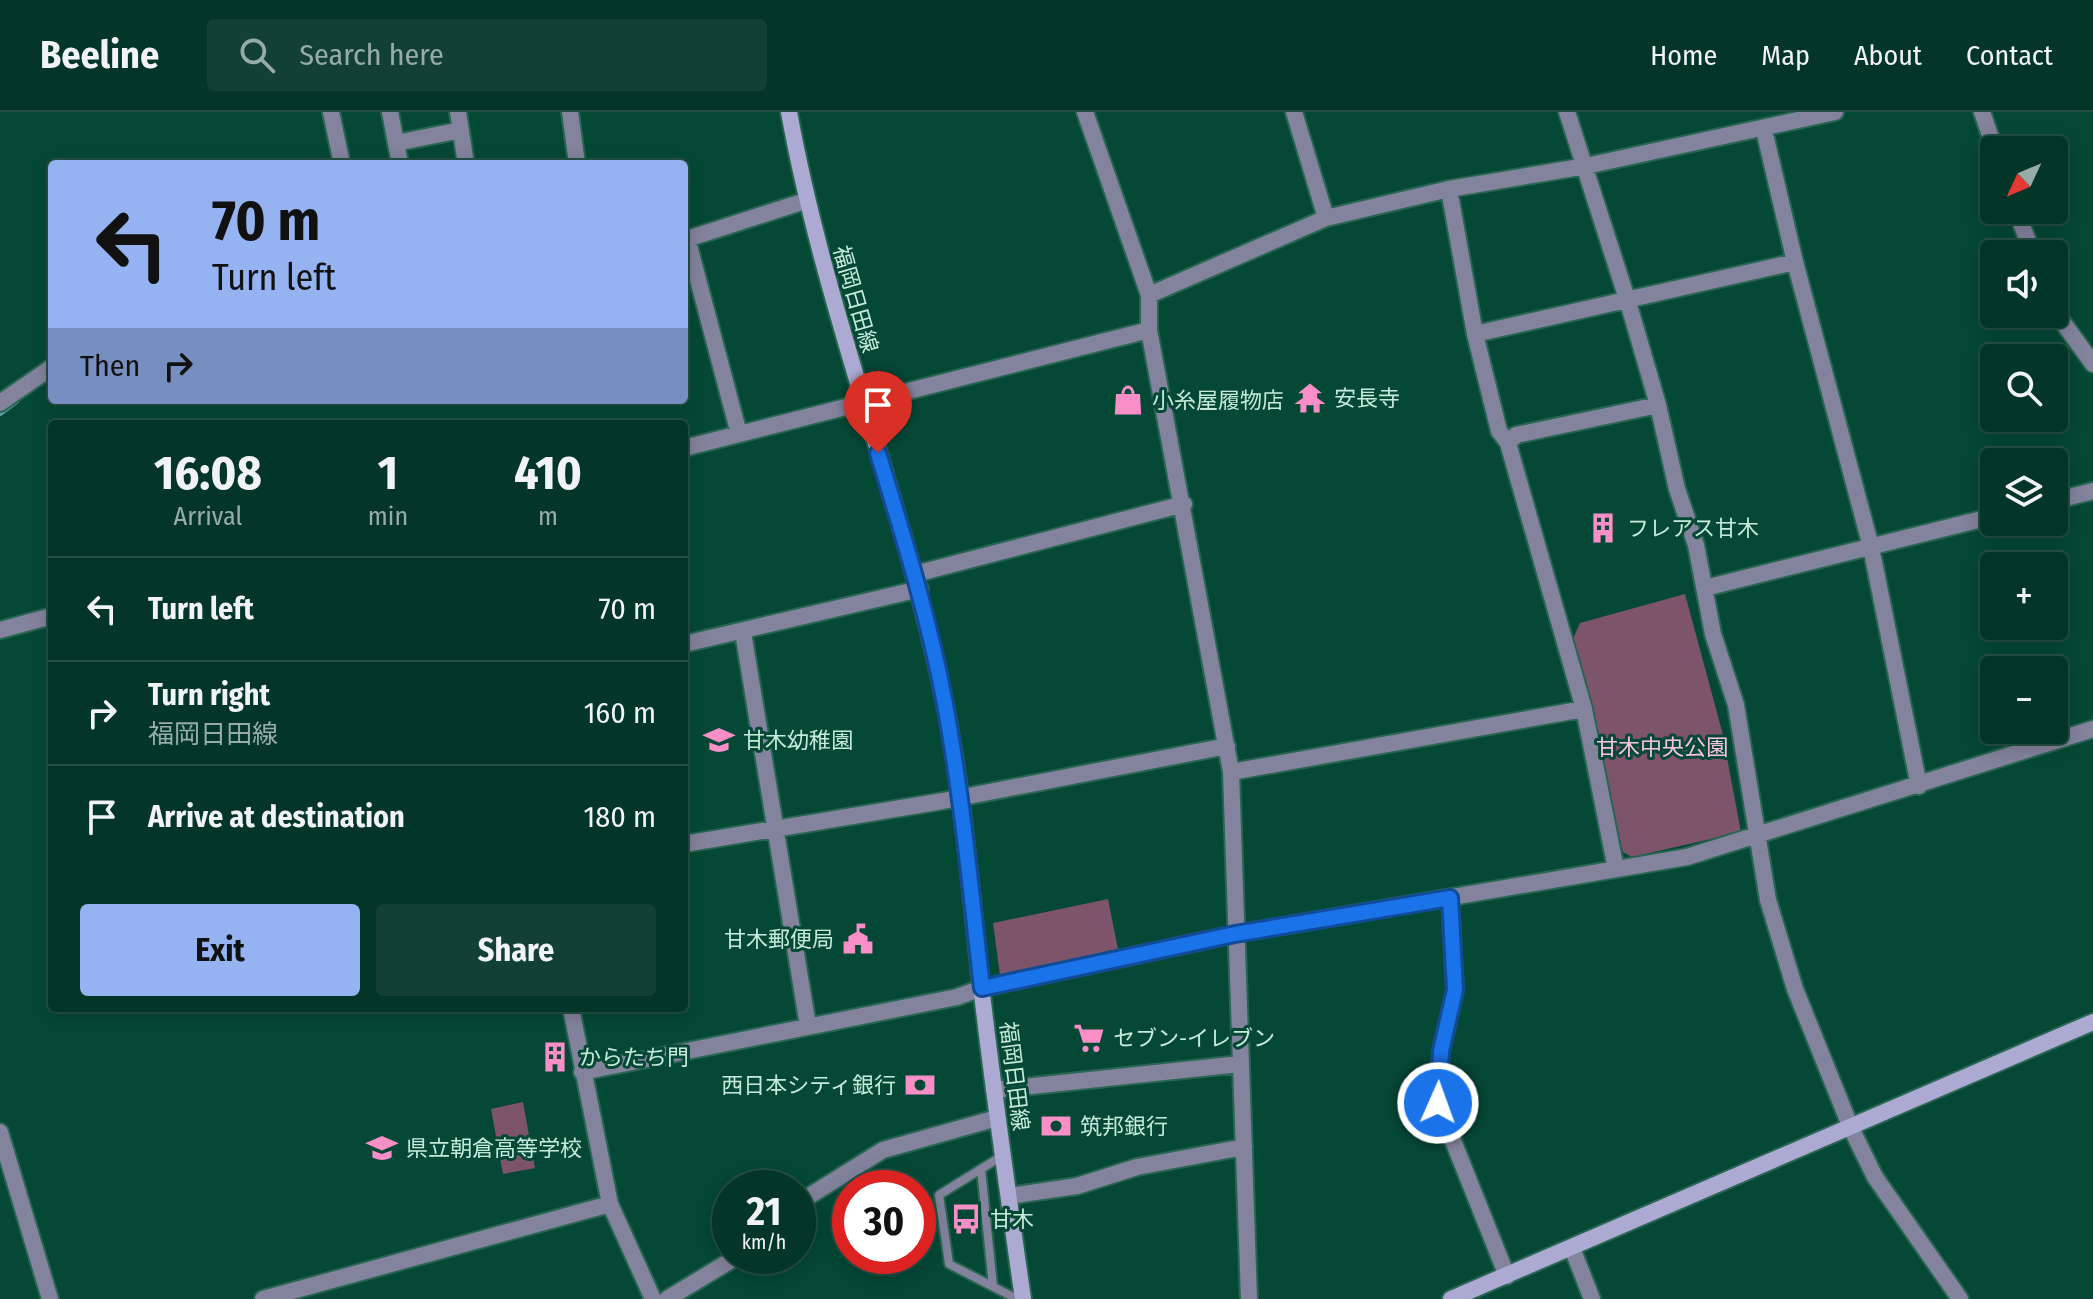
<!DOCTYPE html>
<html lang="en">
<head>
<meta charset="utf-8">
<style>
	:root { --surface:#043628; --page:#124134; --text:#f1f3f6; --muted:#97aba8; --line:#255045; --accent:#95b2f1 }
	body { margin:0; font-family:"Fira Sans Condensed","Noto Sans JP",sans-serif; background:var(--page); color:var(--text); height:100vh; display:flex; flex-direction:column; font-size:30px; white-space:nowrap }
	* { box-sizing:border-box; margin:0 }
	p { font-size:26px; color:var(--muted) }
	.icon { flex:none; width:44px; height:44px; fill:none; stroke:currentColor; stroke-width:2; stroke-linecap:round; stroke-linejoin:round }
	.map { position:relative; flex:1; overflow:hidden }
	.drawer { position:absolute; left:48px; top:308px; width:640px; height:592px; display:flex; flex-direction:column; background:var(--surface); border-radius:8px; box-shadow:0 4px 20px #0003,0 0 0 2px var(--line) }
	.drawer>* { flex:none }
	.top-card { position:absolute; left:48px; top:48px; width:640px; height:244px; border-radius:8px; box-shadow:0 4px 20px #0003,0 0 0 2px var(--line); background:#95b2f1; color:#111; overflow:hidden }
	.needle { width:52px; rotate:226deg }
	.controls { position:absolute; left:1980px; top:24px; display:grid; gap:16px }
	.controls a { display:grid; place-items:center; width:88px; height:88px; border-radius:8px; background:var(--surface); box-shadow:0 4px 20px #0003,0 0 0 2px var(--line); font-size:40px }
	.speed { position:absolute; left:712px; top:1058px; display:flex; gap:16px; font-size:40px; font-weight:700; text-align:center }
	.speed>* { display:grid; place-content:center; width:104px; height:104px; border-radius:50%; background:var(--surface); box-shadow:0 4px 20px #0003,0 0 0 2px var(--line); line-height:1 }
	.speed small { font-size:20px; font-weight:400 }
	.speed .limit { border:12px solid #d22; background:#fff; color:#111 }
	.pin { position:absolute; display:grid; place-items:center; width:68px; height:68px; color:#fff; margin:-82px -34px; border-radius:50% 50% 50% 0; rotate:-45deg; box-shadow:0 0 8px #0007 }
	.pin .icon { rotate:45deg }
	.me { position:absolute; width:88px; margin:-44px; rotate:2deg; stroke-linejoin:round; filter:drop-shadow(0 0 6px #0008) }
	.turn { display:flex; align-items:center; gap:28px; height:168px; padding:0 32px; font-size:36px }
	.turn .icon { width:104px; height:104px; stroke-width:2.5 }
	.turn b { display:block; font-size:56px; line-height:68px }
	.then { display:flex; align-items:center; height:76px; padding:0 32px; background:#0003; gap:16px; font-size:30px }
	.eta { display:flex; justify-content:space-evenly; align-items:center; height:136px; text-align:center }
	.eta b { font-size:48px; font-weight:700; line-height:56px }
	.action { display:flex; gap:16px; margin-top:auto; padding:16px 32px }
	.action a { flex:1; height:92px; border-radius:8px; background:var(--accent); color:#111; font-size:32px; font-weight:700; line-height:92px; text-align:center }
	.action a+a { background:var(--page); color:var(--text) }
	ul { padding:0; list-style:none }
	li { display:flex; align-items:center; gap:24px; height:104px; padding:0 32px; border-top:2px solid var(--line) }
	li div { flex:1 }
	li b { display:block; font-size:30px }
	li em { font-style:normal }
	header { display:flex; align-items:center; gap:48px; box-sizing:border-box; height:112px; padding:0 40px; background:var(--surface); border-bottom:2px solid var(--line) }
	header strong { font-size:38px }
	nav { display:flex; gap:44px; margin-inline-start:auto; font-size:28px }
	.search { width:560px; height:72px; background:var(--page); display:flex; align-items:center; gap:20px; box-sizing:border-box; padding:0 28px; border-radius:8px; color:var(--muted); font-size:30px }
	.map>svg:first-child { display:block }
</style>
</head>
<body>
<header>
<strong>Beeline</strong>
<div class="search"><svg class="icon" aria-label="search" viewBox="0 0 24 24"><circle cx="10" cy="10" r="6"/><path d="M15 15l6 6"/></svg>Search here</div>
<nav><a>Home</a><a>Map</a><a>About</a><a>Contact</a></nav>
</header>
<div class="map">
<svg width="2093" height="1187" viewBox="0 0 2093 1187">
	<rect width="100%" height="100%" fill="#054835"/>
	<!-- green -->
	<path fill="#7d5469" d="M1685 482 1722 619 1741 720 1632 745 1623 740 1572 529 1580 511Z
		M1108 787 1118 837 1000 863 993 811Z
		M523 990 535 1056 503 1062 491 997Z"/>
	<g fill="none" stroke-linecap="round" stroke-linejoin="round">
		<!-- stream -->
		<path stroke="#5b9bab" stroke-width="6" d="M0 301 16 289"/>
		<!-- lane casing -->
		<g stroke="#286553" stroke-width="12">
			<path id="lane" d="M1002 1044 939 1083 949 1152 1017 1187
				M981 1057 993 1174"/>
		</g>
		<!-- street casing -->
		<g stroke="#286553" stroke-width="20">
			<path id="street" d="M331 0 342 52
				M390 0 400 52
				M458 0 466 52
				M570 0 577 52
				M1085 0 1149 183V218L1231 660 1249 1187
				M1294 0 1326 106
				M1567 0 1628 190 1658 293 1677 377 1696 433 1713 522 1736 593 1768 788 1795 877 1851 1016 1875 1065 1960 1187
				M1982 0 1995 38
				M1764 18 1795 150 1871 435 1919 674
				M396 31 461 18
				M1449 77 1475 222 1499 319 1508 331 1584 597 1616 757
				M2016 98 2033 142
				M684 128 805 89
				M688 130 739 322
				M1149 183 1326 106 1449 77 1586 54 1835 0
				M2054 198 2093 252
				M1475 222 1795 150
				M0 291 52 255
				M1508 331 1516 323 1658 293
				M684 336 1149 218
				M2054 389 2093 379
				M915 462 1184 392
				M1705 476 1994 404
				M0 518 52 504
				M743 520 808 914
				M684 532 920 477
				M1231 660 1584 597
				M684 732 943 689 1227 634
				M1450 786 1455 878 1441 939 1438 991 1507 1164
				M571 896 610 1092 653 1187
				M582 960 957 885 982 876 1235 822 1687 745 2093 617
				M994 978 1240 952
				M0 1020 50 1187
				M1009 1084 1077 1074 1137 1055 1244 1035
				M798 1091 883 1038 997 1006
				M1572 1136 1592 1187
				M263 1187 610 1092
				M667 1187 738 1144"/>
		</g>
		<!-- secondary casing -->
		<g stroke="#286553" stroke-width="20">
			<path id="secondary" d="M789 0C825 198 902 386 943 583 963 678 970 776 981 873 993 978 1008 1082 1023 1187
				M1451 1187 2093 910"/>
		</g>
		<!-- lane -->
		<use href="#lane" stroke="#84839d" stroke-width="8"/>
		<!-- street -->
		<use href="#street" stroke="#84839d" stroke-width="16"/>
		<!-- secondary -->
		<use href="#secondary" stroke="#aca9d3" stroke-width="16"/>
	</g>
	<g fill="none" stroke-linecap="round" stroke-linejoin="round">
		<!-- route casing -->
		<g stroke="#114b97" stroke-width="20">
			<path id="route" d="M878 341C903 423 928 503 944 587 962 683 971 780 982 876L1235 822 1450 786 1455 878 1441 939 1438 991"/>
		</g>
		<!-- route -->
		<use href="#route" stroke="#1a73e8" stroke-width="14"/>
	</g>
	<!-- icons -->
	<defs>
		<g id="temple-bare" transform="scale(2.4)"><path d="M0-6L5-2H3V0L6.5 2.5H4V6H1.5V3h-3V6H-4V2.5H-6.5L-3 0V-2H-5Z" fill="#fa8fc8" stroke="#054835" stroke-width="2.5" paint-order="stroke"/></g>
		<g id="shop-bare" transform="scale(2.4)"><path d="M-5-2.5h2.3a2.7 3.5 0 0 1 5.4 0H5L5.5 6h-11ZM-1.5-2.5h3a1.5 2.3 0 0 0-3 0Z" fill="#fa8fc8" stroke="#054835" stroke-width="2.5" paint-order="stroke"/></g>
		<g id="building-bare" transform="scale(2.4)"><path d="M-4-6H4V6H1V3H-1V6H-4ZM-2.5-4.3h1.7v1.8h-1.7ZM.8-4.3h1.7v1.8H.8ZM-2.5-1h1.7V.8h-1.7ZM.8-1h1.7V.8H.8Z" fill="#fa8fc8" stroke="#054835" stroke-width="2.5" paint-order="stroke"/></g>
		<g id="school-bare" transform="scale(2.4)"><path d="M0-5L7-2L0 1L-7-2ZM-4 1L0 2.5L4 1V4Q0 6-4 4Z" fill="#fa8fc8" stroke="#054835" stroke-width="2.5" paint-order="stroke"/></g>
		<g id="civic-bare" transform="scale(2.4)"><path d="M-.6-6.5H3V-4.5H.6V-3L4-1V1h2V6H-6V1h2V-1L-.6-3ZM-1.2 2.5V6h2.4V2.5Z" fill="#fa8fc8" stroke="#054835" stroke-width="2.5" paint-order="stroke"/></g>
		<g id="supermarket-bare" transform="scale(2.4)"><path d="M-6-5.5h2.5l.6 2H6L4.5 2H-2.5L-4.4-4H-6ZM-1.5 3.2a1.3 1.3 0 1 0 .1 0ZM3 3.2a1.3 1.3 0 1 0 .1 0Z" fill="#fa8fc8" stroke="#054835" stroke-width="2.5" paint-order="stroke"/></g>
		<g id="bank-bare" transform="scale(2.4)"><path d="M-6-4H6V4H-6ZM0-2.3a2.3 2.3 0 1 0 0 4.6a2.3 2.3 0 1 0 0-4.6Z" fill="#fa8fc8" stroke="#054835" stroke-width="2.5" paint-order="stroke"/></g>
		<g id="bus-bare" transform="scale(2.4)"><path d="M-5-6H5V4H4V6H2V4H-2V6H-4V4H-5ZM-3.5-4V0h7V-4ZM-3.5 1.2v1.5H-2V1.2ZM2 1.2v1.5H3.5V1.2Z" fill="#fa8fc8" stroke="#054835" stroke-width="2.5" paint-order="stroke"/></g>
	</defs>
	<g fill-rule="evenodd">
		<use href="#temple-bare" x="1310" y="286"/>
		<use href="#shop-bare" x="1128" y="288"/>
		<use href="#building-bare" x="1603" y="416"/>
		<use href="#school-bare" x="719" y="628"/>
		<use href="#civic-bare" x="858" y="827"/>
		<use href="#supermarket-bare" x="1089" y="926"/>
		<use href="#building-bare" x="555" y="945"/>
		<use href="#bank-bare" x="920" y="973"/>
		<use href="#bank-bare" x="1056" y="1014"/>
		<use href="#school-bare" x="382" y="1036"/>
		<use href="#bus-bare" x="966" y="1107"/>
	</g>
	<g text-anchor="middle" stroke-width="6" stroke-linejoin="round" paint-order="stroke">
		<!-- street labels -->
		<g font-size="22" fill="#c5eada" stroke="#054835">
			<text transform="translate(856 187) rotate(74)" y="8">福岡日田線</text>
			<text transform="translate(1015 964) rotate(83)" y="8">福岡日田線</text>
		</g>
		<!-- poi labels -->
		<g font-size="22" fill="#c5eada" stroke="#054835" text-anchor="start">
			<text x="1334" y="294">安長寺</text>
			<text x="1152" y="296">小糸屋履物店</text>
			<text x="1627" y="424">フレアス甘木</text>
			<text x="743" y="636">甘木幼稚園</text>
			<text x="834" y="835" text-anchor="end">甘木郵便局</text>
			<text x="1113" y="934">セブン-イレブン</text>
			<text x="579" y="953">からたち門</text>
			<text x="896" y="981" text-anchor="end">西日本シティ銀行</text>
			<text x="1080" y="1022">筑邦銀行</text>
			<text x="406" y="1044">県立朝倉高等学校</text>
			<text x="990" y="1115">甘木</text>
		</g>
		<!-- park labels -->
		<g font-size="22" fill="#fac4df" stroke="#054835">
			<text x="1662" y="643">甘木中央公園</text>
		</g>
	</g>
</svg>
<div class="controls">
<a><svg class="needle" viewBox="-14 -14 28 28"><path d="M0-13l5 13h-10z" fill="#e53935"/><path d="M0 13l5-13h-10z" fill="#97aba8"/></svg></a>
<a><svg class="icon" aria-label="sound" viewBox="0 0 24 24"><path d="M4 9h4l5-4v14l-5-4H4zM17 9q2 3 0 6"/></svg></a>
<a><svg class="icon" aria-label="search" viewBox="0 0 24 24"><circle cx="10" cy="10" r="6"/><path d="M15 15l6 6"/></svg></a>
<a><svg class="icon" aria-label="layers" viewBox="0 0 24 24"><path d="M12 4l9 5-9 5-9-5zM3 14l9 5 9-5"/></svg></a>
<a>+</a>
<a>−</a>
</div>
<div class="speed"><div>21<small>km/h</small></div><div class="limit">30</div></div>
<div class="pin" style="left:878px;top:341px;background:#d93025"><svg class="icon" aria-label="arrive" viewBox="0 0 24 24"><path d="M6 21V4h12l-3 4 3 4H6"/></svg></div>
<svg class="me" style="left:1438px;top:991px" viewBox="-20 -20 40 40"><circle r="17" fill="#1a73e8" stroke="#fff" stroke-width="3"/><path d="M0-11L8 9 0 5-8 9z" fill="#fff"/></svg>
<div class="top-card">
<div class="turn"><svg class="icon" aria-label="left" viewBox="0 0 24 24"><path d="M17 20v-9H6M10 6l-5 5 5 5"/></svg><div><b>70 m</b>Turn left</div></div>
<div class="then">Then<svg class="icon" aria-label="right" viewBox="0 0 24 24"><path d="M7 20v-9h11M14 6l5 5-5 5"/></svg></div>
</div>
<section class="drawer">
<div class="eta">
<div><b>16:08</b><p>Arrival</p></div>
<div><b>1</b><p>min</p></div>
<div><b>410</b><p>m</p></div>
</div>
<ul>
<li><svg class="icon" aria-label="left" viewBox="0 0 24 24"><path d="M17 20v-9H6M10 6l-5 5 5 5"/></svg><div><b>Turn left</b></div><em>70 m</em></li>
<li><svg class="icon" aria-label="right" viewBox="0 0 24 24"><path d="M7 20v-9h11M14 6l5 5-5 5"/></svg><div><b>Turn right</b><p>福岡日田線</p></div><em>160 m</em></li>
<li><svg class="icon" aria-label="arrive" viewBox="0 0 24 24"><path d="M6 21V4h12l-3 4 3 4H6"/></svg><div><b>Arrive at destination</b></div><em>180 m</em></li>
</ul>
<div class="action"><a>Exit</a><a>Share</a></div>
</section>
</div>
</body>
</html>
